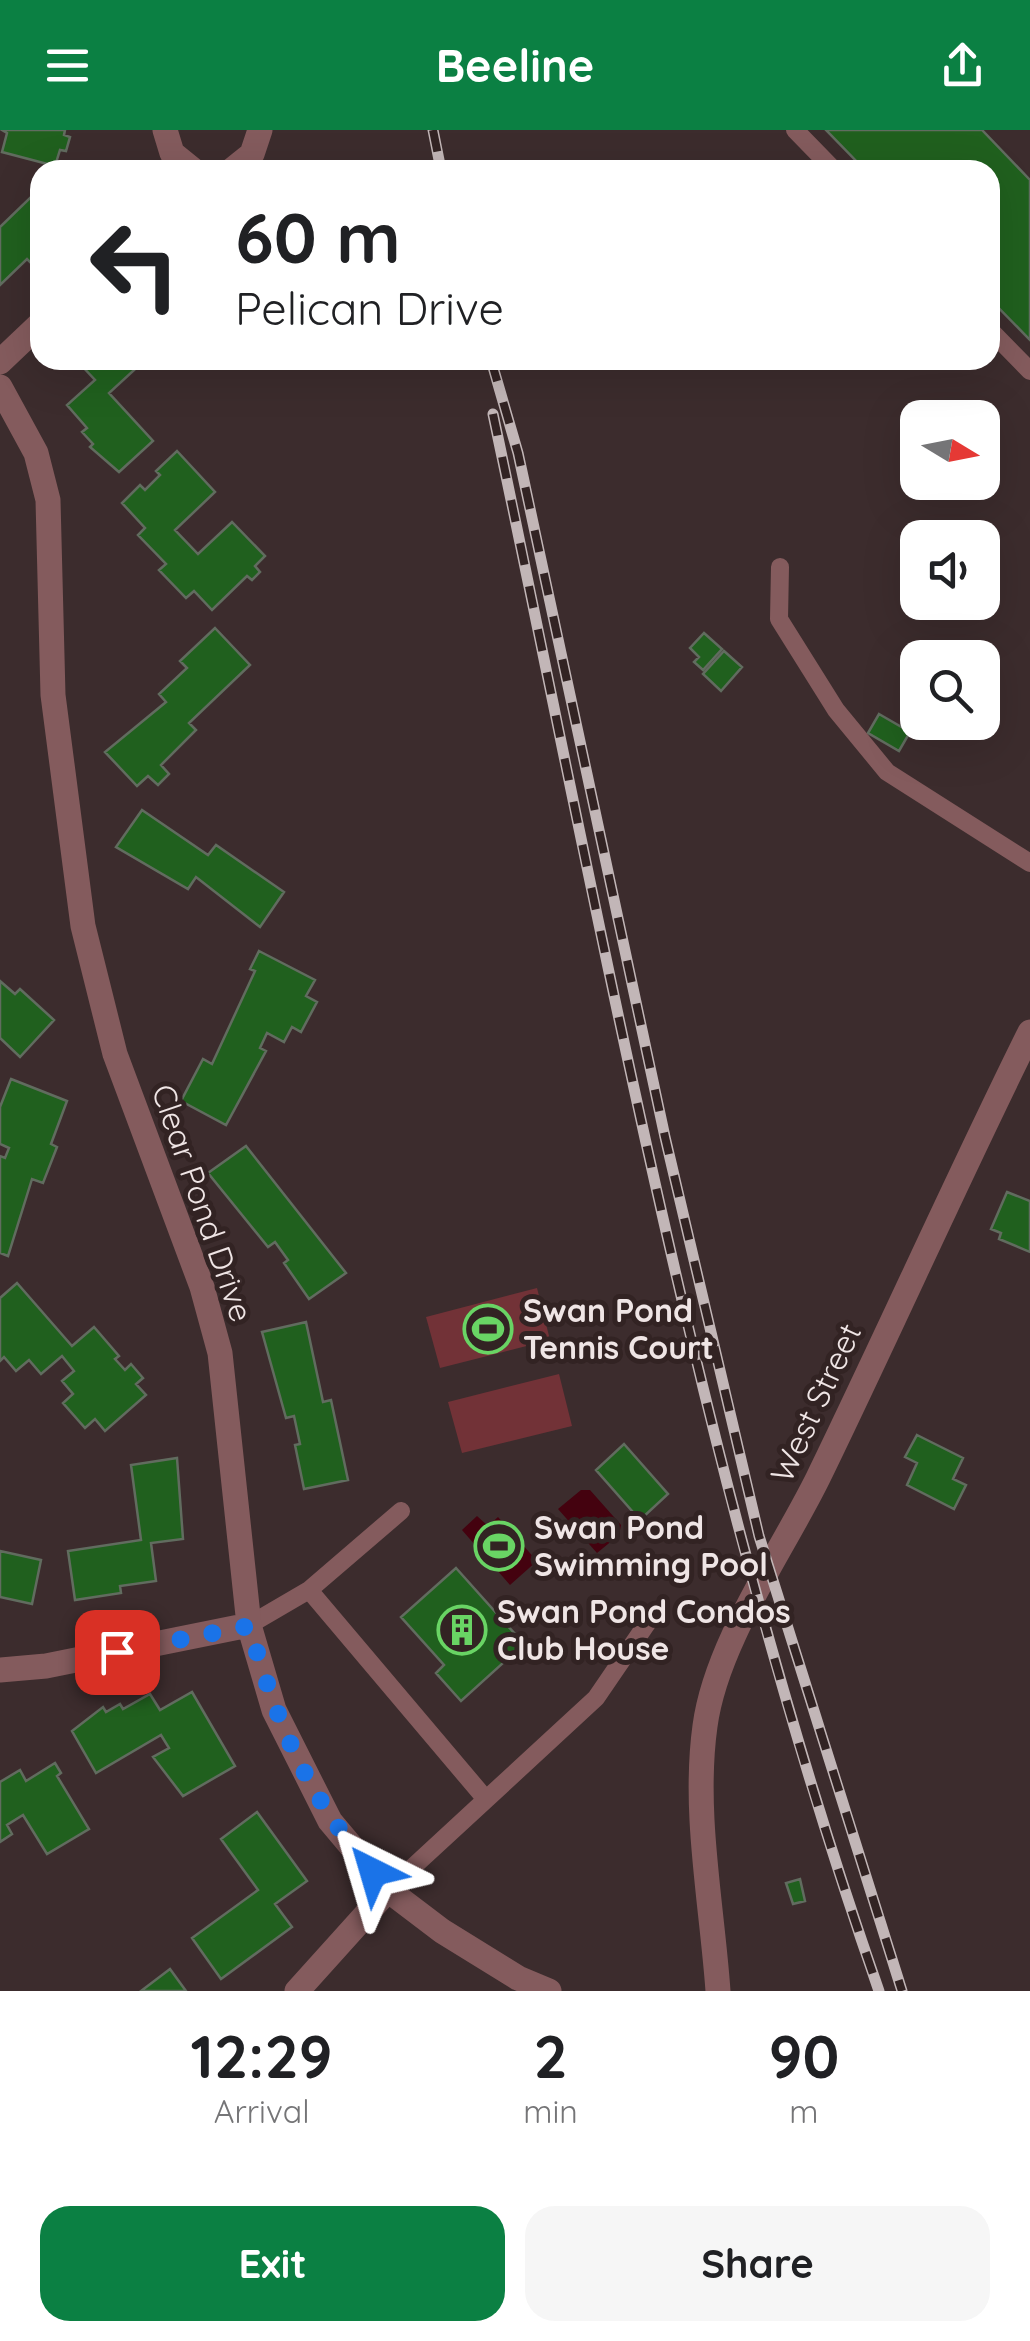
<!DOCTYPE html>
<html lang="en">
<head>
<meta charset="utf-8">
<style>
	:root { --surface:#fff; --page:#f6f6f6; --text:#202124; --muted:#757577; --accent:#0b8043 }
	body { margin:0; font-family:Quicksand,sans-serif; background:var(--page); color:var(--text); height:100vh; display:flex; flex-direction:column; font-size:38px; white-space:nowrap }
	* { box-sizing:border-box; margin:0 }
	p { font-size:32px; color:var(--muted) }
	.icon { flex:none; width:55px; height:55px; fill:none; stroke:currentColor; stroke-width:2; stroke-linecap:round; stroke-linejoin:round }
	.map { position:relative; height:1861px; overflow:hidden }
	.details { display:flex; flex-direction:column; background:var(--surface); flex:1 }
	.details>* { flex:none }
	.top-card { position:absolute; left:30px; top:30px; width:970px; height:210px; border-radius:30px; box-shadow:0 10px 40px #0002; background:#fff; color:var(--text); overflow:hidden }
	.needle { width:65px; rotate:100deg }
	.fabs { position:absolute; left:900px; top:270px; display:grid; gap:20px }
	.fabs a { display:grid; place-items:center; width:100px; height:100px; border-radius:20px; background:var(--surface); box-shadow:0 10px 40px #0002; font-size:50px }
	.pin { position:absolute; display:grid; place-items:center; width:85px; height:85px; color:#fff; margin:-42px; border-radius:20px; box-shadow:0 5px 15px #0006 }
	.me { position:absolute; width:110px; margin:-55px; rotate:320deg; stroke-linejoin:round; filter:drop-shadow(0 0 8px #0008) }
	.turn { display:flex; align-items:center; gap:35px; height:210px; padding:0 40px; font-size:45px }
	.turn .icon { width:130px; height:130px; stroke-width:2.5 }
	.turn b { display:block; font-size:70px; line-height:85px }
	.eta { display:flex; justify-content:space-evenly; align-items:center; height:170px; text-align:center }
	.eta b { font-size:60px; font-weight:700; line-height:70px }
	.button { display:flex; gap:20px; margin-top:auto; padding:20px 40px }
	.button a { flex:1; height:115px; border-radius:30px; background:var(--accent); color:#fff; font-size:40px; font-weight:700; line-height:115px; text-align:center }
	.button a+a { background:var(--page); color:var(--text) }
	header { display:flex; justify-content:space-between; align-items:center; height:130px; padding:0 40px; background:var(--accent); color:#fff; font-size:45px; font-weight:700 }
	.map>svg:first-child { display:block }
</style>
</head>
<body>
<header><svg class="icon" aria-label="menu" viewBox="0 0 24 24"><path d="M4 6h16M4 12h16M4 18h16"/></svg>Beeline<svg class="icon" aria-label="share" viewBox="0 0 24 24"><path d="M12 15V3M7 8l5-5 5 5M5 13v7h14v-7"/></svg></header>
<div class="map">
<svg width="1030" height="1861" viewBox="0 0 1030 1861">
	<rect width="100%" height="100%" fill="#3c2c2d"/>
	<!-- green -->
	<path fill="#723237" d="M537 1158 550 1210 440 1238 426 1187Z
		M559 1244 572 1296 462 1323 448 1272Z"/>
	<!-- water -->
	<path fill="#44020f" d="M581 1360H590L621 1395 619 1405 597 1423 558 1379Z
		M477 1386 488 1396 498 1387 537 1431 510 1455 462 1400Z"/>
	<!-- building -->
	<path fill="#20601e" stroke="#616c5f" stroke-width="2.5" d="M65 0 64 5 70 7 66 21 60 20 55 36 2 22 7 3 2 0Z
		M826 0H982L1030 50V210L990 169V40H865Z
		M31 67 40 77V124L31 133 27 129 0 155V97Z
		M85 230H145L109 263 153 311 119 342 90 317 93 314 82 302 87 298 67 275 95 250 80 234Z
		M177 321 215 362 175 400 198 424 232 392 265 426 255 436 260 442 252 450 247 446 212 480 194 461 186 468 159 440 166 434 138 405 145 398 122 373 140 355 145 360 160 345 156 341Z
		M215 498 250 535 189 593 196 600 161 635 169 644 158 655 148 646 137 656 105 622 166 572 159 564 187 538 180 531Z
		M704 503 722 519 703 540 694 532 699 527 690 518Z
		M724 521 742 537 721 561 703 544Z
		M879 584 910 602 899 621 868 603Z
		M142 680 208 725 216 715 284 762 260 797 196 747 188 759 116 717Z
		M259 821 315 850 306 866 317 872 301 902 292 897 284 912 267 903 260 918 266 921 226 995 181 971 203 929 212 934 255 841 250 839Z
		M0 851 15 864 20 859 54 890 20 927 0 908Z
		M11 949 67 971 51 1014 57 1017 43 1053 32 1049 8 1126 0 1123V1026L5 1028 9 1018 0 1014V977Z
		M246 1016 346 1143 309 1169 284 1133 288 1130 275 1112 268 1117 208 1043Z
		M1007 1062 1030 1071V1122L999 1109 1001 1103 991 1099Z
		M17 1153 72 1216 94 1197 119 1226 115 1229 125 1240 131 1234 143 1248 136 1254 146 1265 105 1301 95 1289 85 1298 63 1273 73 1264 62 1251 74 1241 62 1226 41 1244 29 1230 16 1241 4 1227 0 1231V1168Z
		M306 1192 323 1272 331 1270 348 1350 304 1359 295 1315 300 1314 294 1286 286 1288 262 1202Z
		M917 1305 963 1328 953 1349 966 1355 954 1379 907 1355 917 1333 905 1327Z
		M624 1314 668 1364 640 1390 596 1340Z
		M177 1328 183 1409 151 1413 156 1451 120 1456 121 1463 75 1470 68 1421 141 1410 131 1335Z
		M0 1421 41 1430 32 1474 0 1467Z
		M456 1438 524 1514 461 1571 436 1543 444 1535 401 1487Z
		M192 1562 235 1636 183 1666 153 1627 169 1618 161 1605 96 1643 72 1601 103 1577 106 1582 120 1574 123 1579 150 1564 160 1580Z
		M55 1633 61 1643 57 1646 89 1699 47 1724 23 1685 7 1695 12 1704 0 1712V1652L20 1640 26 1651Z
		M257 1682 307 1751 275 1774 292 1797 221 1849 192 1808 258 1760 221 1709Z
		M800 1749 805 1771 793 1774 786 1753Z
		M170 1839 186 1861H141Z"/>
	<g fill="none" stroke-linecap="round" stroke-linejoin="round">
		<!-- service -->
		<path stroke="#845b5d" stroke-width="18" d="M795 0 834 40
			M990 200 1030 241
			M780 437 779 489 836 580 887 642 1030 733
			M309 1460 401 1381
			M249 1495 309 1460 484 1667
			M388 1760 596 1568 650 1489"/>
		<!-- minor -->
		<path stroke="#845b5d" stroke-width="25" d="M165 0 172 23 193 40
			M232 40 252 24 260 0
			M0 232 40 194
			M0 257 36 323 48 370 53 565 83 796 115 924 202 1157 220 1223 249 1495 274 1580 330 1691 388 1760 442 1801 518 1848 549 1861
			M0 1540 46 1536 249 1495
			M297 1861 388 1760"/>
		<!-- tertiary -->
		<path stroke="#845b5d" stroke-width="25" d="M718 1861C712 1775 693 1682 705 1596 716 1513 781 1423 818 1348 890 1200 957 1049 1030 902"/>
		<!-- rail casing -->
		<g stroke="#c2b6b7" stroke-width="11">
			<path id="rail" d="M433 0 441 40
				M491 230 518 323 665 1007 759 1406 902 1861
				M493 284C605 812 700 1350 879 1861"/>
		</g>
		<!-- rail -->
		<use href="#rail" stroke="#322323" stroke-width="8" stroke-dasharray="22" stroke-linecap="butt"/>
	</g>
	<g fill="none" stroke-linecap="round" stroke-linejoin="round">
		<!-- route -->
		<path stroke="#1a73e8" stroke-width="18" stroke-dasharray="0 32.4" d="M117 1522 249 1496C279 1597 304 1660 373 1742"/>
	</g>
	<!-- icons -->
	<defs>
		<g id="stadium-ring" transform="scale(2.5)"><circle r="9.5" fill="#322323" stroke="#69d464" stroke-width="1.5"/><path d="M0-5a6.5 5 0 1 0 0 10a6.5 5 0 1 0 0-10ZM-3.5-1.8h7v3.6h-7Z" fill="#69d464"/></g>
		<g id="building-ring" transform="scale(2.5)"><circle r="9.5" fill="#322323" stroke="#69d464" stroke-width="1.5"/><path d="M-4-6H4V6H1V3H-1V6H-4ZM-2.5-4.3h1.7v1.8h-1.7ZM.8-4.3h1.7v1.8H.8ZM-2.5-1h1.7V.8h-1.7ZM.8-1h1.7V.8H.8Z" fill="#69d464"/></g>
	</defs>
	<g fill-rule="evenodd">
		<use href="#stadium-ring" x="488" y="1199"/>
		<use href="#stadium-ring" x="499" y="1416"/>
		<use href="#building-ring" x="462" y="1500"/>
	</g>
	<g text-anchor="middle" stroke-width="10" stroke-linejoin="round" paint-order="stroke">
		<!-- street labels -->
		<g font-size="32" fill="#efe5e5" stroke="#322323">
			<text transform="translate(202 1073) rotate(71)" y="11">Clear Pond Drive</text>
			<text transform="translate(816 1273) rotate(-65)" y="11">West Street</text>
		</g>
		<!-- poi labels -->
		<g font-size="32" font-weight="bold" fill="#efe5e5" stroke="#322323" text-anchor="start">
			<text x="523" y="1192">Swan Pond<tspan x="523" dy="37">Tennis Court</tspan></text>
			<text x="534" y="1409">Swan Pond<tspan x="534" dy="37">Swimming Pool</tspan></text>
			<text x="497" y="1493">Swan Pond Condos<tspan x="497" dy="37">Club House</tspan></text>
		</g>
	</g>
</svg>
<div class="fabs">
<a><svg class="needle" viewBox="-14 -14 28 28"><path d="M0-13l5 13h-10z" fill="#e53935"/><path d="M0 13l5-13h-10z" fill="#757577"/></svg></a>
<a><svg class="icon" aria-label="sound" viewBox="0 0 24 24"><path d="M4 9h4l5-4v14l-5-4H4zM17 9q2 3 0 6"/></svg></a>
<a><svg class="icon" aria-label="search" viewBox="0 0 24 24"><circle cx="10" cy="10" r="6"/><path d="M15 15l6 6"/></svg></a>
</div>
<div class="pin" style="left:117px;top:1522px;background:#d93025"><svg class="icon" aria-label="arrive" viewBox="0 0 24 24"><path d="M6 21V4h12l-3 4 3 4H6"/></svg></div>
<svg class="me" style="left:373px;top:1742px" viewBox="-20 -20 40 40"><path d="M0-17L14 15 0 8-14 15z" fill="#1a73e8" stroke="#fff" stroke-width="4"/></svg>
<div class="top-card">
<div class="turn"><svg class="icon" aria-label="left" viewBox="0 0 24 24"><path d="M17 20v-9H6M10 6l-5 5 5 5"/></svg><div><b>60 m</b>Pelican Drive</div></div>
</div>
</div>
<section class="details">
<div class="eta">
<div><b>12:29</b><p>Arrival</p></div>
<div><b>2</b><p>min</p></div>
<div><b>90</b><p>m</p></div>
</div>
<div class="button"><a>Exit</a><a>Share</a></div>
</section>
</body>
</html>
